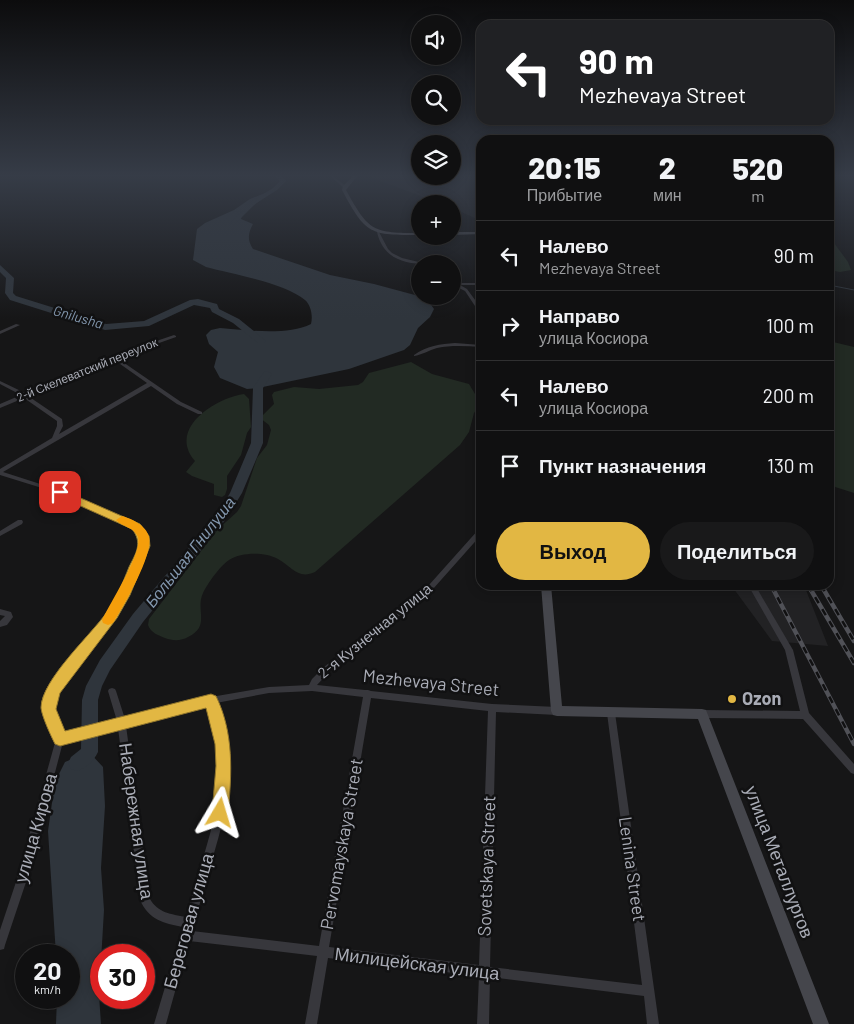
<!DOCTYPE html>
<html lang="ru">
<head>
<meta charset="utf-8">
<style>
	:root { --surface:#101011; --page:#19191a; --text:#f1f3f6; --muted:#9c9d9f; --line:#303031; --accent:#e2b743 }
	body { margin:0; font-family:Barlow,sans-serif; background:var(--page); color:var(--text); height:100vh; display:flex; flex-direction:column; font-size:19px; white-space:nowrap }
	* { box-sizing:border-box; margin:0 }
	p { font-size:16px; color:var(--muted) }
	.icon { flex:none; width:28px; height:28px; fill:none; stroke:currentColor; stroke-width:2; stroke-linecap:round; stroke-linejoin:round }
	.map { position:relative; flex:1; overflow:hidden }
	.details { position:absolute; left:476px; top:135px; width:358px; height:455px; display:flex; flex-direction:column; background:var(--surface); border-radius:15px; box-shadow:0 2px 12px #0003,0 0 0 1px var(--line) }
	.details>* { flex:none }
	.top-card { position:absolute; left:476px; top:20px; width:358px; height:105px; border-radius:15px; box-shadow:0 2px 12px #0003,0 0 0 1px var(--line); background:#202124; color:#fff; overflow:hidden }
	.tools { position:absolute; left:411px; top:15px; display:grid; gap:10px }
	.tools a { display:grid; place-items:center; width:50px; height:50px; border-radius:50%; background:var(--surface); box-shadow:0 2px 12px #0003,0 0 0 1px var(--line); font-size:25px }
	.speed { position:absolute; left:15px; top:944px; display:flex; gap:10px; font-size:25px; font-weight:700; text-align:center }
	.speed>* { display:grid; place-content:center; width:65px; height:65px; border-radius:50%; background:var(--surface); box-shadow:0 2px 12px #0003,0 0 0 1px var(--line); line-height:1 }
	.speed small { font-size:12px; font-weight:400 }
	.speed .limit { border:8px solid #d22; background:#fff; color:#111 }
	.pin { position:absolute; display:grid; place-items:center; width:42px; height:42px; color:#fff; margin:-21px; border-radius:10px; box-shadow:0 2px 8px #0006 }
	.me { position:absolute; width:55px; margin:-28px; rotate:7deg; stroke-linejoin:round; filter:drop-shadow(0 0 4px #0008) }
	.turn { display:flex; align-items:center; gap:18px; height:105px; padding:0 20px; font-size:22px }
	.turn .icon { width:65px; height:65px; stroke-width:2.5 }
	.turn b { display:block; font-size:35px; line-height:42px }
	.eta { display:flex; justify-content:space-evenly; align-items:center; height:85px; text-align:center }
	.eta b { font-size:30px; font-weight:800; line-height:35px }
	.primary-button { display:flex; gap:10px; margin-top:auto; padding:10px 20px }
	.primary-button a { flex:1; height:58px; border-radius:30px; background:var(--accent); color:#111; font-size:20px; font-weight:800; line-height:58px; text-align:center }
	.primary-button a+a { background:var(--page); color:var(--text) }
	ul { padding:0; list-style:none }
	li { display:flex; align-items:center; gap:15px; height:70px; padding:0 20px; border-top:1px solid var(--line) }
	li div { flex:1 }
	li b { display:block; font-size:19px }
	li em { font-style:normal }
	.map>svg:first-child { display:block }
</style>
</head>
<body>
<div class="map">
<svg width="854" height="1024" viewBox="0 0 854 1024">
	<rect width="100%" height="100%" fill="#161617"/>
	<!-- built -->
	<path fill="#222224" d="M367 176H481V221L453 208 452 204H442Z
		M731 585H804L828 646 772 641Z"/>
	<!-- green -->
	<path fill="#222a23" d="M829 236 848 262 851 270 840 272 829 270Z
		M829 341 854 347V493L829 485Z
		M411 362 432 374 469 384 481 404 474 413 469 432 460 445 315 572C298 580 291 566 278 559 265 552 242 552 229 560 220 566 208 583 203 593 195 610 211 626 188 637 181 641 173 641 165 638 158 635 151 633 148 625L149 619 217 530 237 512 241 506 257 458 267 445 271 430 269 425 260 418 274 404 272 395 274 392 294 387 319 389 358 385 363 382 369 373Z
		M244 394 249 399 251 427 247 433 241 455 227 476V489L225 495 222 497 214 495V484L192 476 186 472 195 461C167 429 215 398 244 394Z"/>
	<!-- water -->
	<path fill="#2f353c" d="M275 189 242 214 241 219 253 224C248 233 247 240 253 249L330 275 374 284 426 298 434 309 430 317 418 328 410 345 404 350 349 369 258 388 247 389 220 378 214 367 218 352 209 344 206 335 211 330 220 328C246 330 287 336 311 324 313 316 311 305 305 300 285 283 232 274 206 267L193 260 197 229 205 223 234 210 250 199Z
		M89 752 103 767 105 806 101 868 104 910 99 995 101 1024H56L57 998H69V955H56L48 831 55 782 65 762Z"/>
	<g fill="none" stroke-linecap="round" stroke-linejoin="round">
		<!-- stream -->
		<path stroke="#2f353c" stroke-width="1" d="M829 285 854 290"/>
		<!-- river -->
		<path fill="#2f353c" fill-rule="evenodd" d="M275 176H282L286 181 277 190 255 204 234 225 233 229H229V224L251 202 273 188 280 181Z
			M0 265 14 278 13 293 16 296 106 324 144 321 190 300 198 299 217 304 219 309 239 319 266 341 264 343H258L233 323 212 312 210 308 194 305 149 326 105 330 10 300 5 293 6 278 0 272Z
			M267 371 272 374 263 388V443L242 493 226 519 143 622 110 670 102 686 98 700V752C94 761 86 768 77 771L71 769 68 763 71 757 81 749 82 700 86 686 100 660 133 614 218 513 230 493 251 443 253 388 264 372Z"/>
		<!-- street -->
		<path fill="#37373c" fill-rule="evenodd" d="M330 176H333L347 187 344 188Z
			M377 232H379L388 249 392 253 402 258 427 264C403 264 383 258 377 232Z
			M452 283H481V285H460L467 289 481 308V312H479L465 291 453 285Z
			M419 287H420V290L417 289Z
			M16 324 20 325 0 334V331Z
			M174 335 176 336V337L117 358 181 402 202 412V414H198L177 404 151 386 3 472 62 491 138 524C146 536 149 542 144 556L115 617 62 682C52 702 53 715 62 735L117 721 108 691 109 689 112 688 115 689 116 691 125 719 211 697 269 687 309 685 312 679 324 667 429 585 479 529H481V535L433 589 330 671 317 685 365 690H368L371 691 492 704 557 707 560 708 561 711 560 714 557 715 496 712 490 967 642 985 607 713 608 710 611 709 614 710 615 713 659 1024H647L644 996 490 977 489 1024H477L479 976 328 958 317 1024H305L317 956 189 941 166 1024H154L183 927C163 923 149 920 140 900L118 728 63 742 27 879 5 945 4 949 0 950V930L17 879 56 739 47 716V703L48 696 56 678 109 613 139 551 140 540 138 534 134 528 58 493 0 475V469L52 438 57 426V421L24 398 0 408V404L21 395 0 384V381L25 393 115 355ZM113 359 147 383 59 434 63 426 62 419 28 396ZM312 691 363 697 319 946 192 931C199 907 205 884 212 860 222 826 232 791 228 755 227 737 221 720 216 703L269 693ZM371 698 488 711 479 965 329 947ZM208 704C213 722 219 738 220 757 222 792 213 825 203 858 197 878 191 898 186 917 171 914 158 913 150 899L126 726Z
			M455 343 481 345V347C466 346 451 345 437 348 429 350 422 355 414 356V355C426 346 441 344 455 343Z
			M18 520H22L23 522 22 524 0 536V531Z
			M748 585H755L793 650 809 713 854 764V774L851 773 803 719 702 718 699 717 698 714 699 711 702 710 800 711 785 650Z
			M0 609 11 612 13 617 7 625 0 627V621L5 616 0 615Z"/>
		<!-- secondary -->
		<path fill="#45464c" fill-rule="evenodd" d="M353 176H357L346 190C369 232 373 233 420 233V235C370 235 366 235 342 190L343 186Z
			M452 232H481V234L452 235Z
			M541 585H551L562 706 702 709 706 710 829 1024H813L698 719 557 716 553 715 551 711Z"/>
		<!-- rail casing -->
		<g stroke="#505157" stroke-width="4.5">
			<path id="rail" d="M771 585 854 744
				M808 585 854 663
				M821 585 854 641"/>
		</g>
		<!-- rail -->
		<use href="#rail" stroke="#111112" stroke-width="2.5" stroke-dasharray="7" stroke-linecap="butt"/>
	</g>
	<!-- sky -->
	<linearGradient id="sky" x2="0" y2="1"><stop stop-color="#0c0c0d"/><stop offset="0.55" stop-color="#363c47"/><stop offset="1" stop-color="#363c47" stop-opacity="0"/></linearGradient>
	<rect width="854" height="319" fill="url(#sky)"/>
	<!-- route -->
	<path fill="#e2b743" stroke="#93772c" d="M60 489 140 524 149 536 150 546 130 595 117 618 60 693 56 709 65 731 211 694 216 696C234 733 232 773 228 813L226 819 220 822 214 819 212 813 216 766 215 744 206 708 60 746 55 744C51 736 42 717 41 708 41 680 91 635 107 612 117 598 123 582 129 567 136 553 143 543 132 529L56 495 55 492 56 490Z"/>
	<!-- slow -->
	<path fill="#f59e0b" d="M122 516C132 519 146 525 149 537 154 554 123 607 113 623L108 625 103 623 102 620C109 605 143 552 138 537 134 527 122 527 116 520Z"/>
	<!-- markers -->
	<circle fill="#e2b743" stroke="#111112" stroke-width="2" cx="732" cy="699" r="5"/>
	<g text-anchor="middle" stroke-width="5" stroke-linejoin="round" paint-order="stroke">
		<!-- far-street labels -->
		<g font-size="12" fill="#a9acb6" stroke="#111112">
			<text transform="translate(87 370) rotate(-22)" y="4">2-й Скелеватский переулок</text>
		</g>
		<!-- far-water labels -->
		<g font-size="14" font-style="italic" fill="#8397ae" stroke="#111112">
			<text transform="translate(78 317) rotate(16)" y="5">Gnilusha</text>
		</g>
		<!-- street labels -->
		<g font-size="15" fill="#a9acb6" stroke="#111112">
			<text transform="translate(375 631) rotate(-39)" y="5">2-я Кузнечная улица</text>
		</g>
		<!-- water labels -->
		<g font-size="16" font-style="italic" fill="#8397ae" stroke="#111112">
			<text transform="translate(190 552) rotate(-52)" y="6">Большая Гнилуша</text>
		</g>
		<!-- near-street labels -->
		<g font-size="18" fill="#a9acb6" stroke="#111112">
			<text transform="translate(431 683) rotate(6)" y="6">Mezhevaya Street</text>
			<text transform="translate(136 821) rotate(82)" y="6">Набережная улица</text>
			<text transform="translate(36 828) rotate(-74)" y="6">улица Кирова</text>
			<text transform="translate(342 844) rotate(-80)" y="6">Pervomayskaya Street</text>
			<text transform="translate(779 862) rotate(69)" y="6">улица Металлургов</text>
			<text transform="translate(487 866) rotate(-88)" y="6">Sovetskaya Street</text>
			<text transform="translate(632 869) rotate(82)" y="6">Lenina Street</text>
			<text transform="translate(189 921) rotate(-74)" y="6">Береговая улица</text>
			<text transform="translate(417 964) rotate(7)" y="6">Милицейская улица</text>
		</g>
		<!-- near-poi labels -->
		<g font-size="18" font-weight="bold" fill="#a9acb6" stroke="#111112" text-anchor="start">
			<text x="742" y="705">Ozon</text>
		</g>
	</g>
</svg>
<div class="tools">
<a><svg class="icon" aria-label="sound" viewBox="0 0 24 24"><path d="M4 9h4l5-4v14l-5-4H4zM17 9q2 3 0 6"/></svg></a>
<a><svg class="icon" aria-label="search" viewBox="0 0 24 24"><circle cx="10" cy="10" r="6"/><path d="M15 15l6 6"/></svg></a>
<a><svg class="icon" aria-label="layers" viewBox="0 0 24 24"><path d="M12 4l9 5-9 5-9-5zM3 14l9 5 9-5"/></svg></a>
<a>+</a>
<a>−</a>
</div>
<div class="speed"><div>20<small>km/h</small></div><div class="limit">30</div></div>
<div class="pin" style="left:60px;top:492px;background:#d93025"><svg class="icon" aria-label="arrive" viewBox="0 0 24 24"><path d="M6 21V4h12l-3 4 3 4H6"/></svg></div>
<svg class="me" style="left:220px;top:813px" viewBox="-20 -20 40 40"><path d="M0-17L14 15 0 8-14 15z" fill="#e2b743" stroke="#fff" stroke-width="4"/></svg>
<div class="top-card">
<div class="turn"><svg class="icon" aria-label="left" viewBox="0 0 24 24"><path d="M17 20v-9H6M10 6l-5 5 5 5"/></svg><div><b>90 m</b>Mezhevaya Street</div></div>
</div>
<section class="details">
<div class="eta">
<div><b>20:15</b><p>Прибытие</p></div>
<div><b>2</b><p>мин</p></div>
<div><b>520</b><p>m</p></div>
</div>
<ul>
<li><svg class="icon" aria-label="left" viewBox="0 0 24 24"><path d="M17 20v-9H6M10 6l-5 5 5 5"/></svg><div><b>Налево</b><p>Mezhevaya Street</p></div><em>90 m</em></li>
<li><svg class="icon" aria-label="right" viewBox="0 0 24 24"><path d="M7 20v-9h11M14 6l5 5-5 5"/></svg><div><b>Направо</b><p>улица Косиора</p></div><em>100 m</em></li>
<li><svg class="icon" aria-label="left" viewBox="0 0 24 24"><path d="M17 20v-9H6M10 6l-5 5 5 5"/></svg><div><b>Налево</b><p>улица Косиора</p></div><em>200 m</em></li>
<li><svg class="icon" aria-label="arrive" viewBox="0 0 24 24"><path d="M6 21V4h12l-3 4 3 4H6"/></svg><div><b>Пункт назначения</b></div><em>130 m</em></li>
</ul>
<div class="primary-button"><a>Выход</a><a>Поделиться</a></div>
</section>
</div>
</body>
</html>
